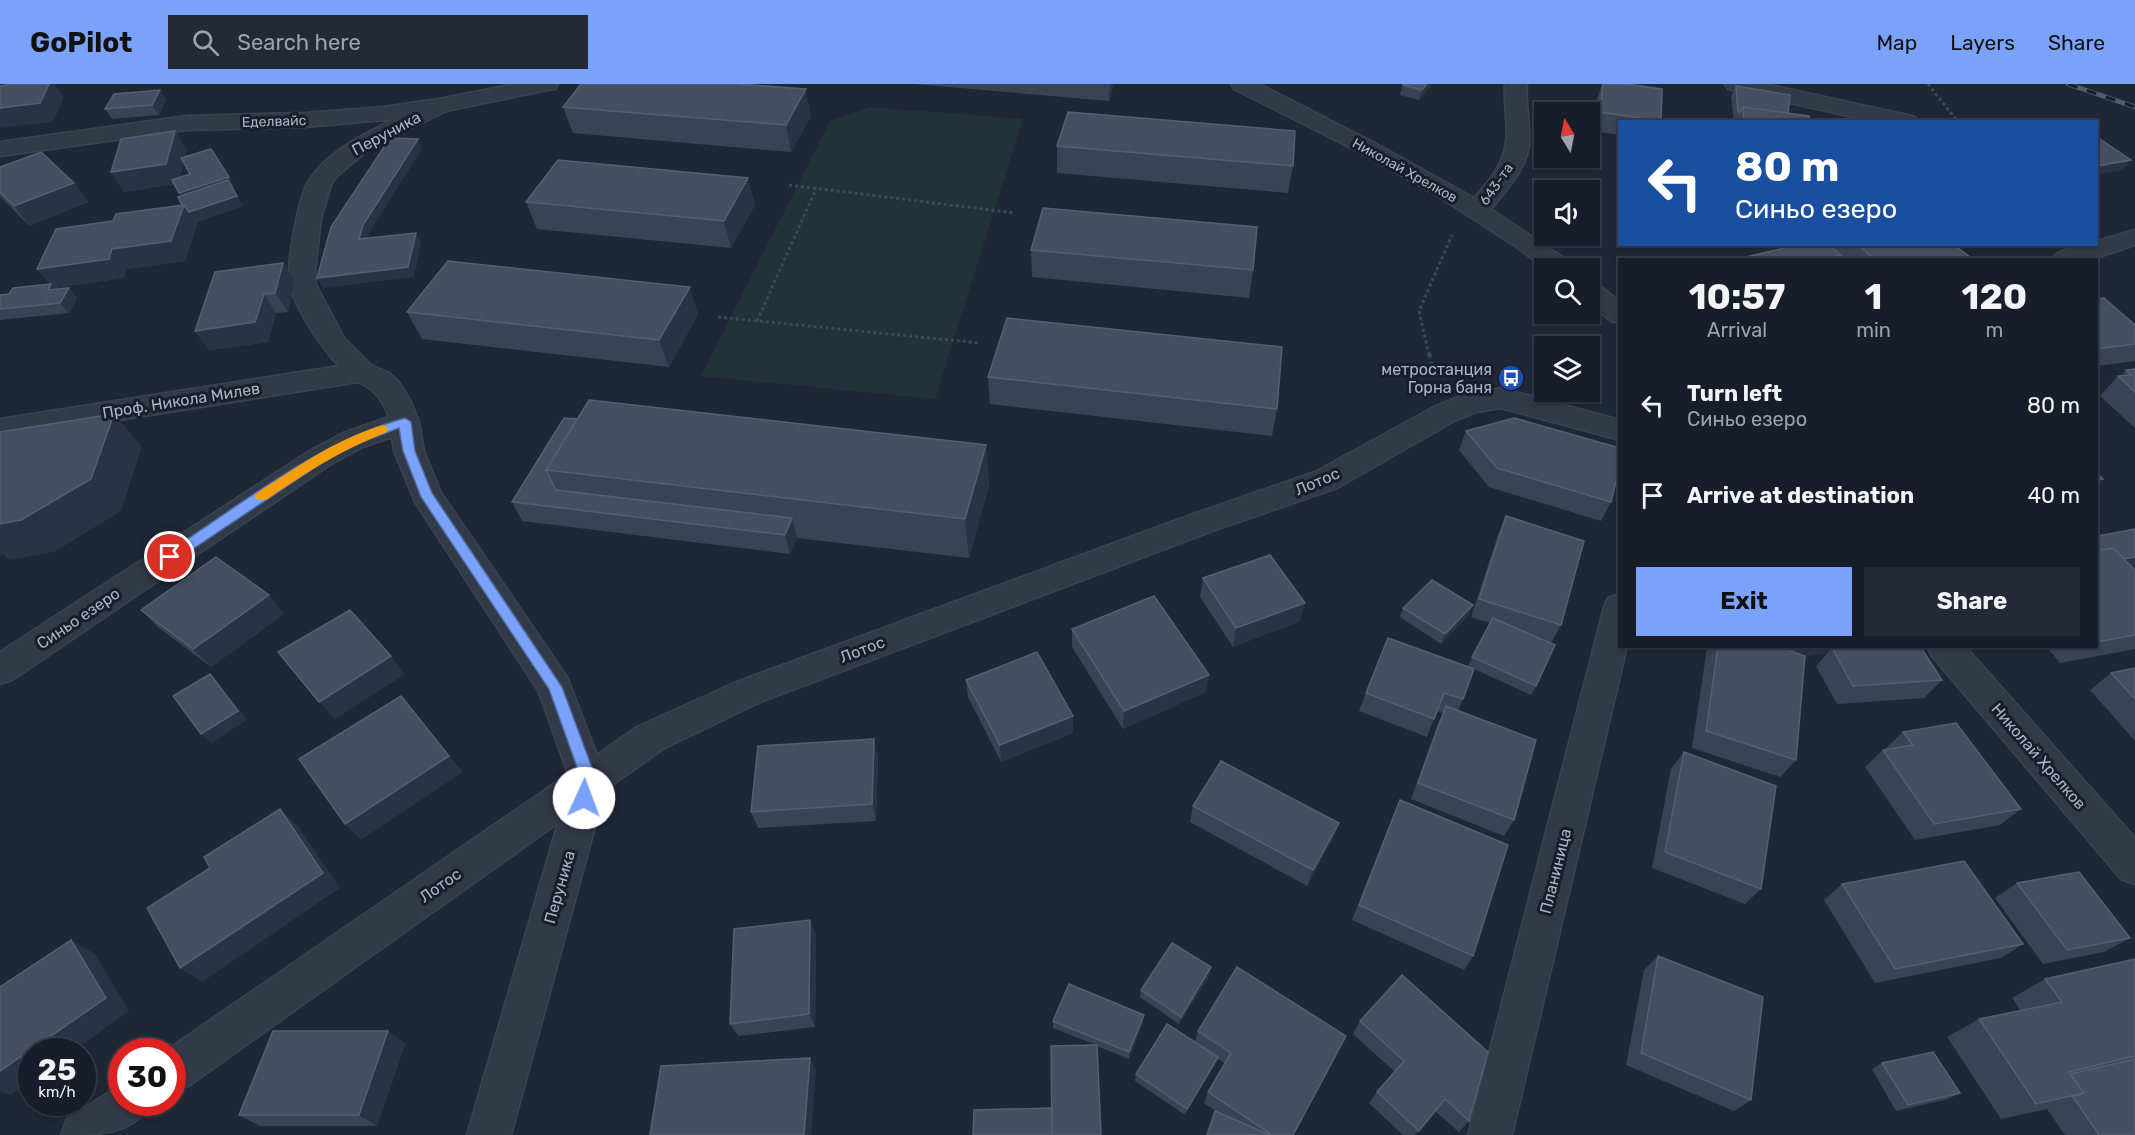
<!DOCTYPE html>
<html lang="en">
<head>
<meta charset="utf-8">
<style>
	:root { --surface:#171d29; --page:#242a35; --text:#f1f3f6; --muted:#9ea2a8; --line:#363b46; --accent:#7ba2fb }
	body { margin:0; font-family:Rubik,sans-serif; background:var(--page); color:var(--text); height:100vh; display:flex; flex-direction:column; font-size:22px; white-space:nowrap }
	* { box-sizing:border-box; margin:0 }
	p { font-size:20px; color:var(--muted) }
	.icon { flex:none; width:33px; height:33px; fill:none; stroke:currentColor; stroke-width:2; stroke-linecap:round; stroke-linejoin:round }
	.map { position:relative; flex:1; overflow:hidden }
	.details { position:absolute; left:1618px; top:174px; width:480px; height:390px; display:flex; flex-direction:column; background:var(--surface); border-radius:0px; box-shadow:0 2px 4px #0004,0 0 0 2px var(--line) }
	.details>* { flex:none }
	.top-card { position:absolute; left:1618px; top:36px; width:480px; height:126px; border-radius:0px; box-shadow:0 2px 4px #0004,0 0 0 2px var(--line); background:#1a4fa0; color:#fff; overflow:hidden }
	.needle { width:39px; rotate:350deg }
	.fabs { position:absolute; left:1534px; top:18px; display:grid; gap:12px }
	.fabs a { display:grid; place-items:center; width:66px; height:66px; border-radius:0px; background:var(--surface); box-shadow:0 2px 4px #0004,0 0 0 2px var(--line); font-size:30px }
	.speed { position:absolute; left:18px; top:954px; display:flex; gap:12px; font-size:30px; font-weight:700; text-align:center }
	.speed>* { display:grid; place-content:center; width:78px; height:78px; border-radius:50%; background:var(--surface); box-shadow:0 2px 4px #0004,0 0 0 2px var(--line); line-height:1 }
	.speed small { font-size:15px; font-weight:400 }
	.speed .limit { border:9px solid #d22; background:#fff; color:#111 }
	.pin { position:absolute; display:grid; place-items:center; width:51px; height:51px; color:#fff; margin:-26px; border:3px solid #fff; border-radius:50%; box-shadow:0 2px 6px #0007 }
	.me { position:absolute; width:66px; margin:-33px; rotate:2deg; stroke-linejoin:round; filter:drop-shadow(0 0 4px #0008) }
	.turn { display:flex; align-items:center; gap:21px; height:126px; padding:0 18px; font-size:27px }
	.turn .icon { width:78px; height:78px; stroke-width:2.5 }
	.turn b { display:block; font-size:42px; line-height:51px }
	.eta { display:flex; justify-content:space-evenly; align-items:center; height:102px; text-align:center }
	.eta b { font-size:36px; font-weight:700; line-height:42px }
	.action { display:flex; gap:12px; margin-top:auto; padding:12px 18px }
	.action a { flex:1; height:69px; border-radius:0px; background:var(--accent); color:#111; font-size:24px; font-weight:700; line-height:69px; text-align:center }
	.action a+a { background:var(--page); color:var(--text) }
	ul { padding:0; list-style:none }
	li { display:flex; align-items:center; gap:18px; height:90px; padding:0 18px }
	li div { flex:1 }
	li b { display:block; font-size:22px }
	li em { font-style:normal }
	header { display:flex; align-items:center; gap:36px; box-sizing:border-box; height:84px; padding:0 30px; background:var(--accent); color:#111 }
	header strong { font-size:28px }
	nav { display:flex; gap:33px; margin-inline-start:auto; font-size:21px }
	.search { width:420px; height:54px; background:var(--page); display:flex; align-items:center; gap:15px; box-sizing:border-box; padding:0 21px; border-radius:0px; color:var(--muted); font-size:22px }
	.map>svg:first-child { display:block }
</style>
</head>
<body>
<header>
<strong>GoPilot</strong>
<div class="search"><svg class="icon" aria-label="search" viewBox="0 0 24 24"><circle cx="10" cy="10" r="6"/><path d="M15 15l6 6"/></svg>Search here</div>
<nav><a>Map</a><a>Layers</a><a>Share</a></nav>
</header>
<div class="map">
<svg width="2135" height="1051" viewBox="0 0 2135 1051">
	<rect width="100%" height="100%" fill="#1f2737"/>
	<!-- green -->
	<path fill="#213338" d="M870 23 1023 35 935 315 701 292 830 37Z"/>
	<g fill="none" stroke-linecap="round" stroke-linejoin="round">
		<!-- minor casing -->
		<g stroke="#3c4251" stroke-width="3">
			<path id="minor" d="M515 0H558L555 5 547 6 446 27 368 66 337 92 331 101 321 134 315 187 316 201 344 254 371 281 389 289 399 298 411 318 419 338 424 367 440 407 567 593 597 671 637 643 734 599 1193 430 1315 388 1434 323 1461 312 1501 304 1620 336V356L1501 324 1476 328 1454 337 1337 404 1215 446 758 619 663 665 605 706 511 1051H467L558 739 187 1003 172 1009V968H164L568 690 539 608 415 418 394 367 392 353 363 363 331 380 12 596 0 600V568L311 366 343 349 389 333C382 316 376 306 358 298L0 355V335L339 282C322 264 294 224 290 199 286 179 298 119 307 100 310 94 317 86 321 81 343 60 368 48 395 35L305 43 187 46 0 72V58L187 32 305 29 383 23 439 15Z
				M1231 0H1259L1373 58 1474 114C1485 101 1498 88 1503 71 1511 49 1503 23 1505 0H1527C1525 20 1531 41 1529 61 1526 85 1507 106 1491 125L1570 178 1574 184H1545L1515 162 1438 112 1357 67 1234 5Z
				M1725 0H1765L1907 31 1915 33 1918 38H1875L1728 5Z
				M2135 146V161L2090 176H2051C2058 164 2084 160 2097 160V157Z
				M1590 199 1599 201 1620 218V239L1611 237 1590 220Z
				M1620 510V562H1627L1512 1051H1468L1604 523 1608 514Z
				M1927 562H1965L2135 754V800L2121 795 1932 572Z
				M122 1000V1018H152C134 1051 99 1051 61 1051L67 1035Z"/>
		</g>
		<!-- path-far1 -->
		<path stroke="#394d50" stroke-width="3" stroke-dasharray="3 3" stroke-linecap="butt" d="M1928 0 1958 38
			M789 101 1015 129
			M718 233 980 259
			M757 237 816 105
			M1429 271 1419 227 1452 151"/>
		<!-- path -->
		<path stroke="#394d50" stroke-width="4" stroke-dasharray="4.5 4.5" stroke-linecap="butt" d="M1429 269 1435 294"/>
		<!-- minor -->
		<use href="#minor" fill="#323947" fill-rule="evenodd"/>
		<!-- rail casing -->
		<g stroke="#545d6f" stroke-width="4.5">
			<path id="rail" d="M2068 0 2135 23"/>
		</g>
		<!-- rail -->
		<use href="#rail" stroke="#181e2b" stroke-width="3" stroke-dasharray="10" stroke-linecap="butt"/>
	</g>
	<!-- wall -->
	<path fill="#3a4356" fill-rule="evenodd" d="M914 0H1114L1109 17Z
		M1403 0H1431L1430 3 1419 16 1400 11Z
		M1602 0H1626L1661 37 1620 38V51L1593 47 1597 15Z
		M1736 2 1788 29 1810 38H1734L1731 12Z
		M166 15 159 31 112 35 105 25Z
		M563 23 811 32 791 68 573 49Z
		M1057 62 1293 82 1288 109 1057 89Z
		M187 66 185 73 235 103 232 104 243 122 196 138 197 141 185 177 127 185 123 194 54 204 55 205 69 204 77 214 69 229 0 236V211L9 210 50 200 37 185 113 137 182 121 181 112 174 100 124 108 111 88ZM184 78 190 90 180 93Z
		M0 83 74 99 88 118 29 142 0 112Z
		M526 118 755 121 731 164 537 145Z
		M1802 160H1952L1972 176H1733Z
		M1952 160H1979L1959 166Z
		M1031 166 1253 186 1249 214 1032 193Z
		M215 188 295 198 288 228 276 229 268 258 209 266 195 247Z
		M2097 215 2135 241V277L2097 282Z
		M407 228 698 230 669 283 422 255Z
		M2135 285V344L2100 312 2118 292H2121L2126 286Z
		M988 293 1277 325 1272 352 990 320Z
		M577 335 986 361 989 401 969 474 797 454 790 470 522 437 512 418Z
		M1466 347 1611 418 1601 437 1489 403 1459 366Z
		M1506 432 1561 541 1551 559 1536 602 1531 611 1468 582 1490 539 1471 533 1498 451Z
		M2135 445V481L2131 482 2135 486V565L2060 579 2046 562H2097V452Z
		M1203 494 1300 537 1233 563 1200 513Z
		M269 511 284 530 211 583 159 544 141 526Z
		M1403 524 1469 531 1441 560 1400 533Z
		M1072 545 1206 608 1123 645 1072 563Z
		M1708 562H1774L1782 565 1781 562H1920L1942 596 1924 614 1837 620 1816 582 1828 568 1805 572 1796 676 1780 693 1692 664 1707 564Z
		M2135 584V657L2090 606 2111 589Z
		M1474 585 1463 615 1458 627 1514 736 1504 752 1411 715 1438 639 1443 629 1437 627 1427 653 1359 627 1366 609Z
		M966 596 1073 632V649L1001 678 968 613Z
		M1903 648 2021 725 2000 741 1915 756 1865 683 1883 666H1886L1885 665Z
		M1684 668 1761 805 1745 820 1652 784 1671 685Z
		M878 672 876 737 758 744 751 728Z
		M1400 716 1473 872 1464 886 1352 836 1393 732Z
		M1193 722 1333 754 1307 802 1190 738Z
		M2017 799 2130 854 2104 868 2043 880 1995 814Z
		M1842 800 2023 860 2001 874 1875 899 1824 816Z
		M816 851 815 943 738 952 730 940Z
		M1658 872 1751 1016 1734 1027 1626 981 1644 886Z
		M2135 875V1051H2065L2047 1025 2001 1035 1947 953 1979 935 2021 927 2012 914 2045 895Z
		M1211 883 1210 891 1179 940 1140 913 1141 906Z
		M1237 883 1293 1051H1207L1216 1027 1204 1019 1208 1008 1225 979 1218 975 1216 979 1185 1031 1135 997 1136 990 1195 958 1198 947Z
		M1053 937 1143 938 1129 975 1097 962 1101 1051 1052 1024 1096 961 1053 944Z
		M1360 937 1469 1037 1459 1048 1435 1027 1415 1051H1403L1369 1019 1377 1008 1395 988 1353 950Z
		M388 947 405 960 377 1042H260L239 1031Z
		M1882 979 1960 1009 1948 1015 1896 1027 1872 985Z"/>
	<!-- shaded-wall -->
	<path fill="#2a3345" d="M49 0H54L64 14 53 38 0 44V24Z
		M1110 0H1114L1109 17Z
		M1427 0H1431L1430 3 1419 16 1422 6Z
		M806 5 811 32 791 68 786 41Z
		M160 6 166 15 159 31 152 21Z
		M175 47 187 66 179 99 124 108 111 88Z
		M418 55 422 65 368 151 364 166 359 155 363 141Z
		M2131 76 2123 86 2097 91V82Z
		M229 93 235 103 186 119 179 109Z
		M748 94 755 121 731 164 724 137Z
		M74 99 88 118 29 142 14 122Z
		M237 112 243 122 196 138 197 141 185 177 127 185 123 194 54 204 60 210 48 206 51 201 37 185 112 165 184 121Z
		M416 149 421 159 414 193 323 204 317 194Z
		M1963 160H1979L1959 166Z
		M1841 171 1838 176H1828V174Z
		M283 179 295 198 288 228 275 209Z
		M690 203 698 230 669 283 659 256Z
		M69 204 77 214 69 229 60 219Z
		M264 210 276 229 268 258 209 266 195 247Z
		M114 330 142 363 121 427 54 468 9 476 2 469 0 473V408Z
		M986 361 989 401 969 474 965 435Z
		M2103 395 2097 402V396Z
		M792 434 797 453 790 470 785 451Z
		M2135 473V481L2103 487 2114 477Z
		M269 511 284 530 211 583 193 565Z
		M1305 519 1300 537 1233 563 1236 544Z
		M1473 521 1469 531 1441 560 1445 550Z
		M1800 562H1858L1832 564 1828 568 1790 575Z
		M391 572 405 590 335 635 319 618Z
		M210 590 219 599 247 636 211 659 201 650Z
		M1209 591 1206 608 1123 645 1124 627Z
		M1073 632V649L1001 678 1000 661Z
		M874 655 878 672 876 737 872 720Z
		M449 672 463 688 361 756 345 740Z
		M280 725 298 742 340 804 202 898 180 884Z
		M1339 739 1333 754 1307 802 1313 786Z
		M810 836 816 851 815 943 809 930Z
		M71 856 95 870 129 927 72 968H32V996L10 1011 0 1007V987Z
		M1211 883 1210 891 1179 940 1181 933Z
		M1144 931 1143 938 1129 975V968Z
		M388 947 405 960 377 1042 359 1031Z
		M1218 973 1216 979 1185 1031 1187 1025Z
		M810 974 816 986 811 1051H804Z"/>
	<!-- building -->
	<path fill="#464f62" stroke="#565f71" stroke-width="1.5" d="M13 0H49L40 19 0 24V2Z
		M581 0H738L806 5 786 41 563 23Z
		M1403 0H1427L1422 6 1403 1Z
		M1603 0H1626L1662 5 1661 37 1600 28Z
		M1736 2 1790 11 1788 29 1743 23 1740 28H1738Z
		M160 6 152 21 105 25 114 10Z
		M1743 23 1809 32 1810 38H1744Z
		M1068 28 1295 47 1293 82 1057 62Z
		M175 47 166 80 111 88 121 55Z
		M2097 53 2131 76 2097 82Z
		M390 54 418 55 363 141 359 155 416 149 408 183 317 194 331 143Z
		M211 65 229 93 179 109 172 96 190 90 181 74Z
		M41 68 74 99 14 122 0 108V83Z
		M558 76 748 94 724 137 526 118Z
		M228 96 237 112 189 128 184 121H182L178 113Z
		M184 121 171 157 112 165 109 175 37 185 56 145 113 137 116 130Z
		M1043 124 1257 143 1253 186 1031 166Z
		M1802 160H1828L1841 171 1828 174 1830 176H1733Z
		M1856 160H1952L1973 175 1876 176Z
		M448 177 690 203 659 256 407 228Z
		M283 179 275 209 264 210 255 238 195 247 215 188Z
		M51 200 48 206 69 204 60 219 0 225V211L9 210 13 204Z
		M2104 214 2135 241V260L2097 265V215Z
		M1007 234 1282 263 1277 325 988 293Z
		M2135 285V308L2118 292 2131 291 2126 286Z
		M589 316 986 361 965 435 546 386Z
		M114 330 91 395 21 436 0 440V348Z
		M564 334 577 335 546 386 556 406 792 434 785 451 512 418Z
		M1514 334 1620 364V382L1611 418 1497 384 1466 347Z
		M2097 389 2103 395 2097 396Z
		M1506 432 1584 457 1561 541 1479 515Z
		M2135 445V473L2124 475 2113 464 2102 466 2097 461V452Z
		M2113 464 2135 486V551L2097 558V467Z
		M1270 471 1305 519 1236 544 1203 494Z
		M216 473 269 511 193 565 141 526Z
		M1432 496 1473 521 1445 550 1403 524Z
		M1154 512 1209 591 1124 627 1072 545Z
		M350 526 391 572 319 618 278 568Z
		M1493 534 1555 561 1536 602 1472 573Z
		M1388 554 1474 585 1463 615 1444 609 1434 635 1366 609Z
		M1718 562H1774L1805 572 1796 676 1706 647Z
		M1852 562H1920L1942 596 1853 602 1832 564Z
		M1037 568 1073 632 1000 661 966 596Z
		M2135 584V615L2111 589Z
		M210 590 238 627 201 650 173 612Z
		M401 612 449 672 345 740 299 675Z
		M1446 622 1536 656 1514 736 1418 699Z
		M1956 639 2021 725 1934 740 1883 666 1913 661 1903 648Z
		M874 655 872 720 751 728 758 662Z
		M1684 668 1776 702 1761 805 1665 768Z
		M1221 677 1339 739 1313 786 1193 722Z
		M1400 716 1508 761 1473 872 1359 821Z
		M280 725 323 789 180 884 147 824 210 784 204 773Z
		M1964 777 2023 860 1895 885 1842 800Z
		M2079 788 2130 854 2067 866 2017 799Z
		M810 836 809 930 730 940 734 845Z
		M71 856 106 914 0 987V903Z
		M1172 859 1211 883 1181 933 1141 906Z
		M1658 872 1763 913 1751 1016 1641 969Z
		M2135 875V972L2069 988 2084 1009 2036 1020 1979 935 2062 918 2045 895Z
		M1237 883 1346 952 1293 1051H1272L1208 1008 1231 969 1198 947Z
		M1402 891 1488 968 1469 1037 1445 1015 1419 1047 1377 1008 1404 977 1360 937Z
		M1069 900 1144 931 1129 968 1053 937Z
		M1167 940 1218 973 1187 1025 1136 990Z
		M273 947H388L359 1031H239Z
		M1097 961 1101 1051H1052L1051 962Z
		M1933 968 1960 1009 1908 1021 1882 979Z
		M810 974 804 1051H650L661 982Z
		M2135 975V1051H2099L2073 1013 2084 1009 2070 990Z
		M1052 1024V1051H973L974 1026Z
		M1215 1027 1270 1051H1207Z"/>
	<!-- route -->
	<path fill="#7ba2fb" stroke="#5069a3" stroke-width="1.5" d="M405 334 411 338 415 367 432 409 562 603 597 697 590 719 584 721 579 719 577 714 582 697 549 605 421 413 403 367 399 344 357 360 326 376 175 477H165L164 473 165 470C242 420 316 359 405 334Z"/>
	<!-- slow -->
	<path fill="#f59e0b" d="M383 341 387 343V348C343 365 305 389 266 416H257L255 413 257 409C297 383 336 355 383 341Z"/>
	<!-- icons -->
	<defs>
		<g id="bus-disc" transform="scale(1.35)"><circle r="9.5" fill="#1a4fb4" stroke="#181e2b"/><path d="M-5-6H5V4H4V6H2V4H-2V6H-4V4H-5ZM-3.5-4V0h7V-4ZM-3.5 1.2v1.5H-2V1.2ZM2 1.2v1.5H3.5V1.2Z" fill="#fff"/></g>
	</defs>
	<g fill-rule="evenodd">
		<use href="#bus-disc" x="1511" y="294"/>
	</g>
	<g text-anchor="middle" stroke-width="6" stroke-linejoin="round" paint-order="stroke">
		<!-- far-street labels -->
		<g font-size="14" fill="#acb3c4" stroke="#181e2b">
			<text transform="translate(274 37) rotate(-2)" y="5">Еделвайс</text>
			<text transform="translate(1405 86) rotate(29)" y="5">Николай Хрелков</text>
			<text transform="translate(1496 100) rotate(-55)" y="5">643-та</text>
		</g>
		<!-- street labels -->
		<g font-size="16" fill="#acb3c4" stroke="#181e2b">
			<text transform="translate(386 49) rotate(-28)" y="6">Перуника</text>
			<text transform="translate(181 316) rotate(-9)" y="6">Проф. Никола Милев</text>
			<text transform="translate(1317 397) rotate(-23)" y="6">Лотос</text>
			<text transform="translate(78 534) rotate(-34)" y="6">Синьо езеро</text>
			<text transform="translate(862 565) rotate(-21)" y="6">Лотос</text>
			<text transform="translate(2039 672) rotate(49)" y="6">Николай Хрелков</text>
			<text transform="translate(1555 787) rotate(-76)" y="6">Планиница</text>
			<text transform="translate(440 801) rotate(-35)" y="6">Лотос</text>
			<text transform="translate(559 803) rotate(-74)" y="6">Перуника</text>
		</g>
		<!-- poi labels -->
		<g font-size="16" fill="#acb3c4" stroke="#181e2b" text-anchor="end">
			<text x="1492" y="291">метростанция<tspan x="1492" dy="18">Горна баня</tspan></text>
		</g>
	</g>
</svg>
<div class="fabs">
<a><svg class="needle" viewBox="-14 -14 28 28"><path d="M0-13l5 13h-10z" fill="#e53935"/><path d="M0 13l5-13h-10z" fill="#9ea2a8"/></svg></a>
<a><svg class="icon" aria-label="sound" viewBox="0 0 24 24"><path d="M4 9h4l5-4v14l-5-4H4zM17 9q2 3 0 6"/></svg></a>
<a><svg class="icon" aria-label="search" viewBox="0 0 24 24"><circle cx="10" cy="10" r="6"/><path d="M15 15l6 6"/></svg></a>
<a><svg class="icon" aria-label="layers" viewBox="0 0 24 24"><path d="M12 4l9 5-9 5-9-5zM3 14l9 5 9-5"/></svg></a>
</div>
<div class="speed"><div>25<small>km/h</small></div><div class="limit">30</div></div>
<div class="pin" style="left:170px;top:473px;background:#d93025"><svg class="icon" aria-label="arrive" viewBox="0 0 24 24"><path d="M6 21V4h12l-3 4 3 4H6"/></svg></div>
<svg class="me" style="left:584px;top:714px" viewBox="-20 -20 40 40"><circle r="19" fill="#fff"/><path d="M0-13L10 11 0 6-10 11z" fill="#7ba2fb"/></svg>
<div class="top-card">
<div class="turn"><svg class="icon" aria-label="left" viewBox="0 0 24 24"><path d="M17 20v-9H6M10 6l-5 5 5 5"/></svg><div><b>80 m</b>Синьо езеро</div></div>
</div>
<section class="details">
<div class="eta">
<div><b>10:57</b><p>Arrival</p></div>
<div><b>1</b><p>min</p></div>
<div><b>120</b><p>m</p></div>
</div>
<ul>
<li><svg class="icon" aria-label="left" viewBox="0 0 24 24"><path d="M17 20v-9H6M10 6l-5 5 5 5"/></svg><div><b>Turn left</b><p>Синьо езеро</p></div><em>80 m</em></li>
<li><svg class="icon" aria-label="arrive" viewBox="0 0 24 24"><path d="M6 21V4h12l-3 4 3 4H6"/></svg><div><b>Arrive at destination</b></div><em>40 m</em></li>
</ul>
<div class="action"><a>Exit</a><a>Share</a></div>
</section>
</div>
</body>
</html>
